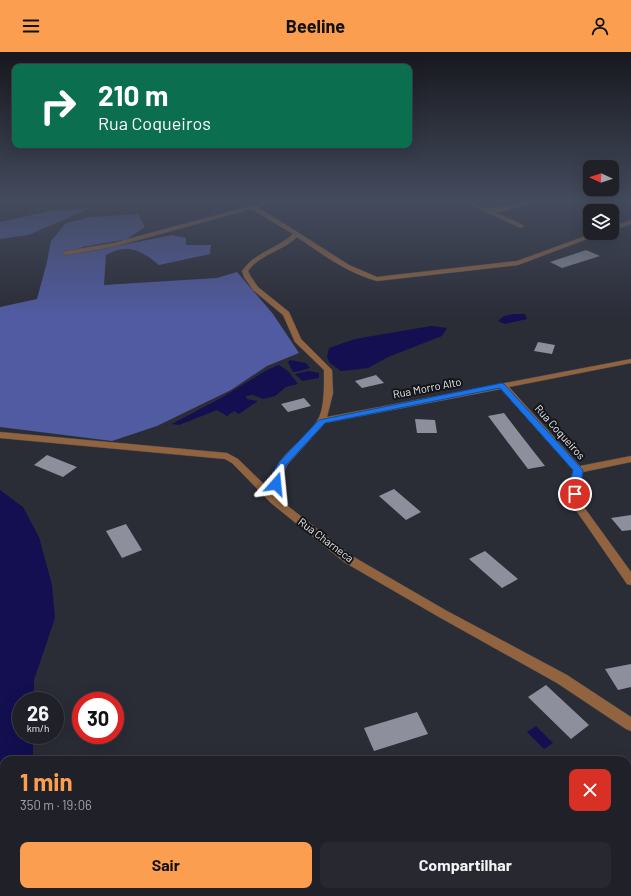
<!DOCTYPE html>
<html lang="pt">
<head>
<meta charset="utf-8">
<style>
	:root { --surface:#202128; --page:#282930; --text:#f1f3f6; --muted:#a2a3a8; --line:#3d3e45; --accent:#fb9e50 }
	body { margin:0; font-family:Barlow,sans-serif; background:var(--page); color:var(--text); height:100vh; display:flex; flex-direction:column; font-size:15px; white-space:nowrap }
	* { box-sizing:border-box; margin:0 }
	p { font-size:13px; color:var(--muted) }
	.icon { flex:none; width:22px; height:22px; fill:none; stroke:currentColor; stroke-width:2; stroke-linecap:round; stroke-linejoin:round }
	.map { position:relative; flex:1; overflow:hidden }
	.drawer { position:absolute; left:0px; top:704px; width:631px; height:140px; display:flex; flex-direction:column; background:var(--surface); border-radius:12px 12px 0 0; box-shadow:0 4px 16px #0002,0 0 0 1px var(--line) }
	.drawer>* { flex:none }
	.top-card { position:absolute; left:12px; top:12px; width:400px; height:84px; border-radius:8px; box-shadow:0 4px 16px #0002,0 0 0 1px var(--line); background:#0b6e4f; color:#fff; overflow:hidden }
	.needle { width:26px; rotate:273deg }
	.buttons { position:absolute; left:583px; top:108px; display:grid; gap:8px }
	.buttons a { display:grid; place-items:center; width:36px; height:36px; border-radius:8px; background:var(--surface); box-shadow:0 4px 16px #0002,0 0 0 1px var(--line); font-size:20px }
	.speed { position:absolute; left:12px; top:640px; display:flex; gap:8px; font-size:20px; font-weight:700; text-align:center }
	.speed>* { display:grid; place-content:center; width:52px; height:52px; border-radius:50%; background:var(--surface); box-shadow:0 4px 16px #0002,0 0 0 1px var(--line); line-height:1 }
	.speed small { font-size:10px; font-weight:400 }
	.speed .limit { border:6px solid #d22; background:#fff; color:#111 }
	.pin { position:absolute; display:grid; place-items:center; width:34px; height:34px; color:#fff; margin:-17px; border:2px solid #fff; border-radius:50%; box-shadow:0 1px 4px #0007 }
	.me { position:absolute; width:44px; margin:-22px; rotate:18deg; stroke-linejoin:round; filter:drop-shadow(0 0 3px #0008) }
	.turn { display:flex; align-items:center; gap:14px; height:84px; padding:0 20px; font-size:18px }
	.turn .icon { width:52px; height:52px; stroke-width:2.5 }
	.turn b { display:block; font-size:28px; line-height:34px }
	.round { display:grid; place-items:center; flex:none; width:42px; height:42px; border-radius:8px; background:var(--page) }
	.headline { display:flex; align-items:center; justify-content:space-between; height:68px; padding:0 20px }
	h1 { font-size:24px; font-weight:700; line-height:30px; color:var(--accent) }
	.action { display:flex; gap:8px; margin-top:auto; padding:8px 20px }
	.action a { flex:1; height:46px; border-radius:8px; background:var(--accent); color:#111; font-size:16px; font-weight:700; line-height:46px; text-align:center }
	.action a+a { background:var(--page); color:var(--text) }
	header { display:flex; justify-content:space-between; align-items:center; height:52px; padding:0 20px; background:var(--accent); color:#111; font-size:18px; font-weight:700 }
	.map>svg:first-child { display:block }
</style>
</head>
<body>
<header><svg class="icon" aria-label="menu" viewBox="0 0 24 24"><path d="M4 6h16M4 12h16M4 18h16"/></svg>Beeline<svg class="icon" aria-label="person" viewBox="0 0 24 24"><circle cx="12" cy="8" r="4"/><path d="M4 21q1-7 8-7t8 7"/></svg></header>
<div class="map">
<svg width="631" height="844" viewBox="0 0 631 844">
	<rect width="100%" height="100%" fill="#2a2c36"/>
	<!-- forest -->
	<path fill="#515ba2" d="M91 156 28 183 0 187V170L50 159Z
		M138 162 145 175 127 187 83 195 62 202 93 199 172 183 186 186V193H211L210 202 159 213C141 198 128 191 106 203L104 233 217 226 237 220 273 262 299 301 267 314 231 338 157 374 112 389 0 375V255L37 247 47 210 51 189 66 171 91 165Z"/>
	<!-- water -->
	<path fill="#130f51" d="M513 262H525L527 267 505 272 498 269 504 264Z
		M431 274 447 276 442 284 388 305 368 316 341 319 330 311 327 305 329 296 355 287Z
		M290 308 306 311 310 316 300 319 293 320 288 310Z
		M279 313 288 319 298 332 286 335 275 344 263 347 253 343 246 344 247 347 258 349 239 362 234 359 227 364 217 358 179 373 172 372 221 346 267 318Z
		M309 319 319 321V326L302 329 295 322Z
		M0 438 23 455 39 485 52 533 55 566 34 628V649H21V683H33V708H4V840H32V844H0Z
		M536 674 553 691 544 697 527 680Z"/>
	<!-- building -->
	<path fill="#8d909c" d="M586 198 600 204 562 216 550 210Z
		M538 290 555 293 552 302 534 299Z
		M376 323 384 331 362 336 355 329Z
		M304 346 311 354 288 360 281 352Z
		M504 361 520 382 545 414 528 417 488 364Z
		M415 367 435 368 437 381H417Z
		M47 403 77 415 63 425 34 413Z
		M394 437 421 460 406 468 379 444Z
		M631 463V478L622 479 611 466Z
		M126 472 142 498 122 506 106 479Z
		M485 499 518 527 502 536 469 507Z
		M631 612V635L618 638 605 617Z
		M546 633 589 673 571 687 528 645Z
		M417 660 428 682 374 699 364 676Z"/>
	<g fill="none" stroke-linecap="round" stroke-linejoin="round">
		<!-- minor casing -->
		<g stroke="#484a54" stroke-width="1">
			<path id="minor" d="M273 148H281L257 155 288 174 349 213 377 225 517 209 594 181H603L518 213 377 229C347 221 322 202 297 185 283 199 260 202 248 219L251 225 258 235 289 260 301 287 332 318 333 341 327 365 631 307V311L509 335 580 414 631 404V410L583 420 580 433 581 451 631 520V533L627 532 571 451 570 433 573 418 501 337 325 371 287 413 282 426 280 448 352 504 447 559 567 623 631 665V679L626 677 557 631 439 565 344 510 271 451 232 411 225 407 0 386V380L227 401 238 407 271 439C274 400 298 397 317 369 325 358 324 332 324 318L295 290 283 263 253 238 244 225 242 219C255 200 277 197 293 182L251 157 113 195 66 203 63 201 66 199 113 191Z
				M460 148C471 147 478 156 487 156 505 157 526 146 545 148L501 160 492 159 523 173 524 174 521 176Z
				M631 168V172L612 179V175Z
				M631 717V731L627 732V718Z"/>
		</g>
		<!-- minor -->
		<use href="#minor" fill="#91643f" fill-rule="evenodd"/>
	</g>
	<!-- sky -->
	<linearGradient id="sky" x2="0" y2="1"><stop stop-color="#17181e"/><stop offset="0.56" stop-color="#444b5d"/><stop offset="1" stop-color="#444b5d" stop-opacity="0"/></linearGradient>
	<rect width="631" height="266" fill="url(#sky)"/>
	<!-- route -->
	<path fill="#1a73e8" stroke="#114b97" d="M502 331 504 332 581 416 583 418 579 444 575 445 571 442 570 433 573 418 500 336 325 371 286 413 279 434H272L271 432 273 421 279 410 319 368Z"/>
	<g text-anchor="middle" stroke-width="4" stroke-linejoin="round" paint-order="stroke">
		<!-- street labels -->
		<g font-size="11" fill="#e7e8ef" stroke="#141519">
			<text transform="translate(427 336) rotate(-11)" y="4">Rua Morro Alto</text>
			<text transform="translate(560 380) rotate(48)" y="4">Rua Coqueiros</text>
			<text transform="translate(326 488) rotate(37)" y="4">Rua Charneca</text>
		</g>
	</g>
</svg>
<div class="buttons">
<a><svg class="needle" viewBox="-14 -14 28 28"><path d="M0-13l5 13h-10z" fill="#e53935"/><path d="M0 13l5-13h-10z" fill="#a2a3a8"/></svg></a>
<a><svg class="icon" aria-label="layers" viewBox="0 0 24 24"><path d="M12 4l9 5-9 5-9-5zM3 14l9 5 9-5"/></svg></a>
</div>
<div class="speed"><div>26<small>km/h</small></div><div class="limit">30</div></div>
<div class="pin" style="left:575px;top:442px;background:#d93025"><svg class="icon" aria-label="arrive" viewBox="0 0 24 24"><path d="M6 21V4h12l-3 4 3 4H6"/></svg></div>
<svg class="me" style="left:276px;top:432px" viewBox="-20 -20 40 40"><path d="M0-17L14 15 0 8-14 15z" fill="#1a73e8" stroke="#fff" stroke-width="4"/></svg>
<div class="top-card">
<div class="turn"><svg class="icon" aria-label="right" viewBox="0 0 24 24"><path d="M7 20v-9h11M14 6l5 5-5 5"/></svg><div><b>210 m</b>Rua Coqueiros</div></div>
</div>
<section class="drawer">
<div class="headline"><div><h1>1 min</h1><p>350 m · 19:06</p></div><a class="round" style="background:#d93025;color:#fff"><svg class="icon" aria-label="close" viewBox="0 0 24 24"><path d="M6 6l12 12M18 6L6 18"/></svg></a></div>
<div class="action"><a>Sair</a><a>Compartilhar</a></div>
</section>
</div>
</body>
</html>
